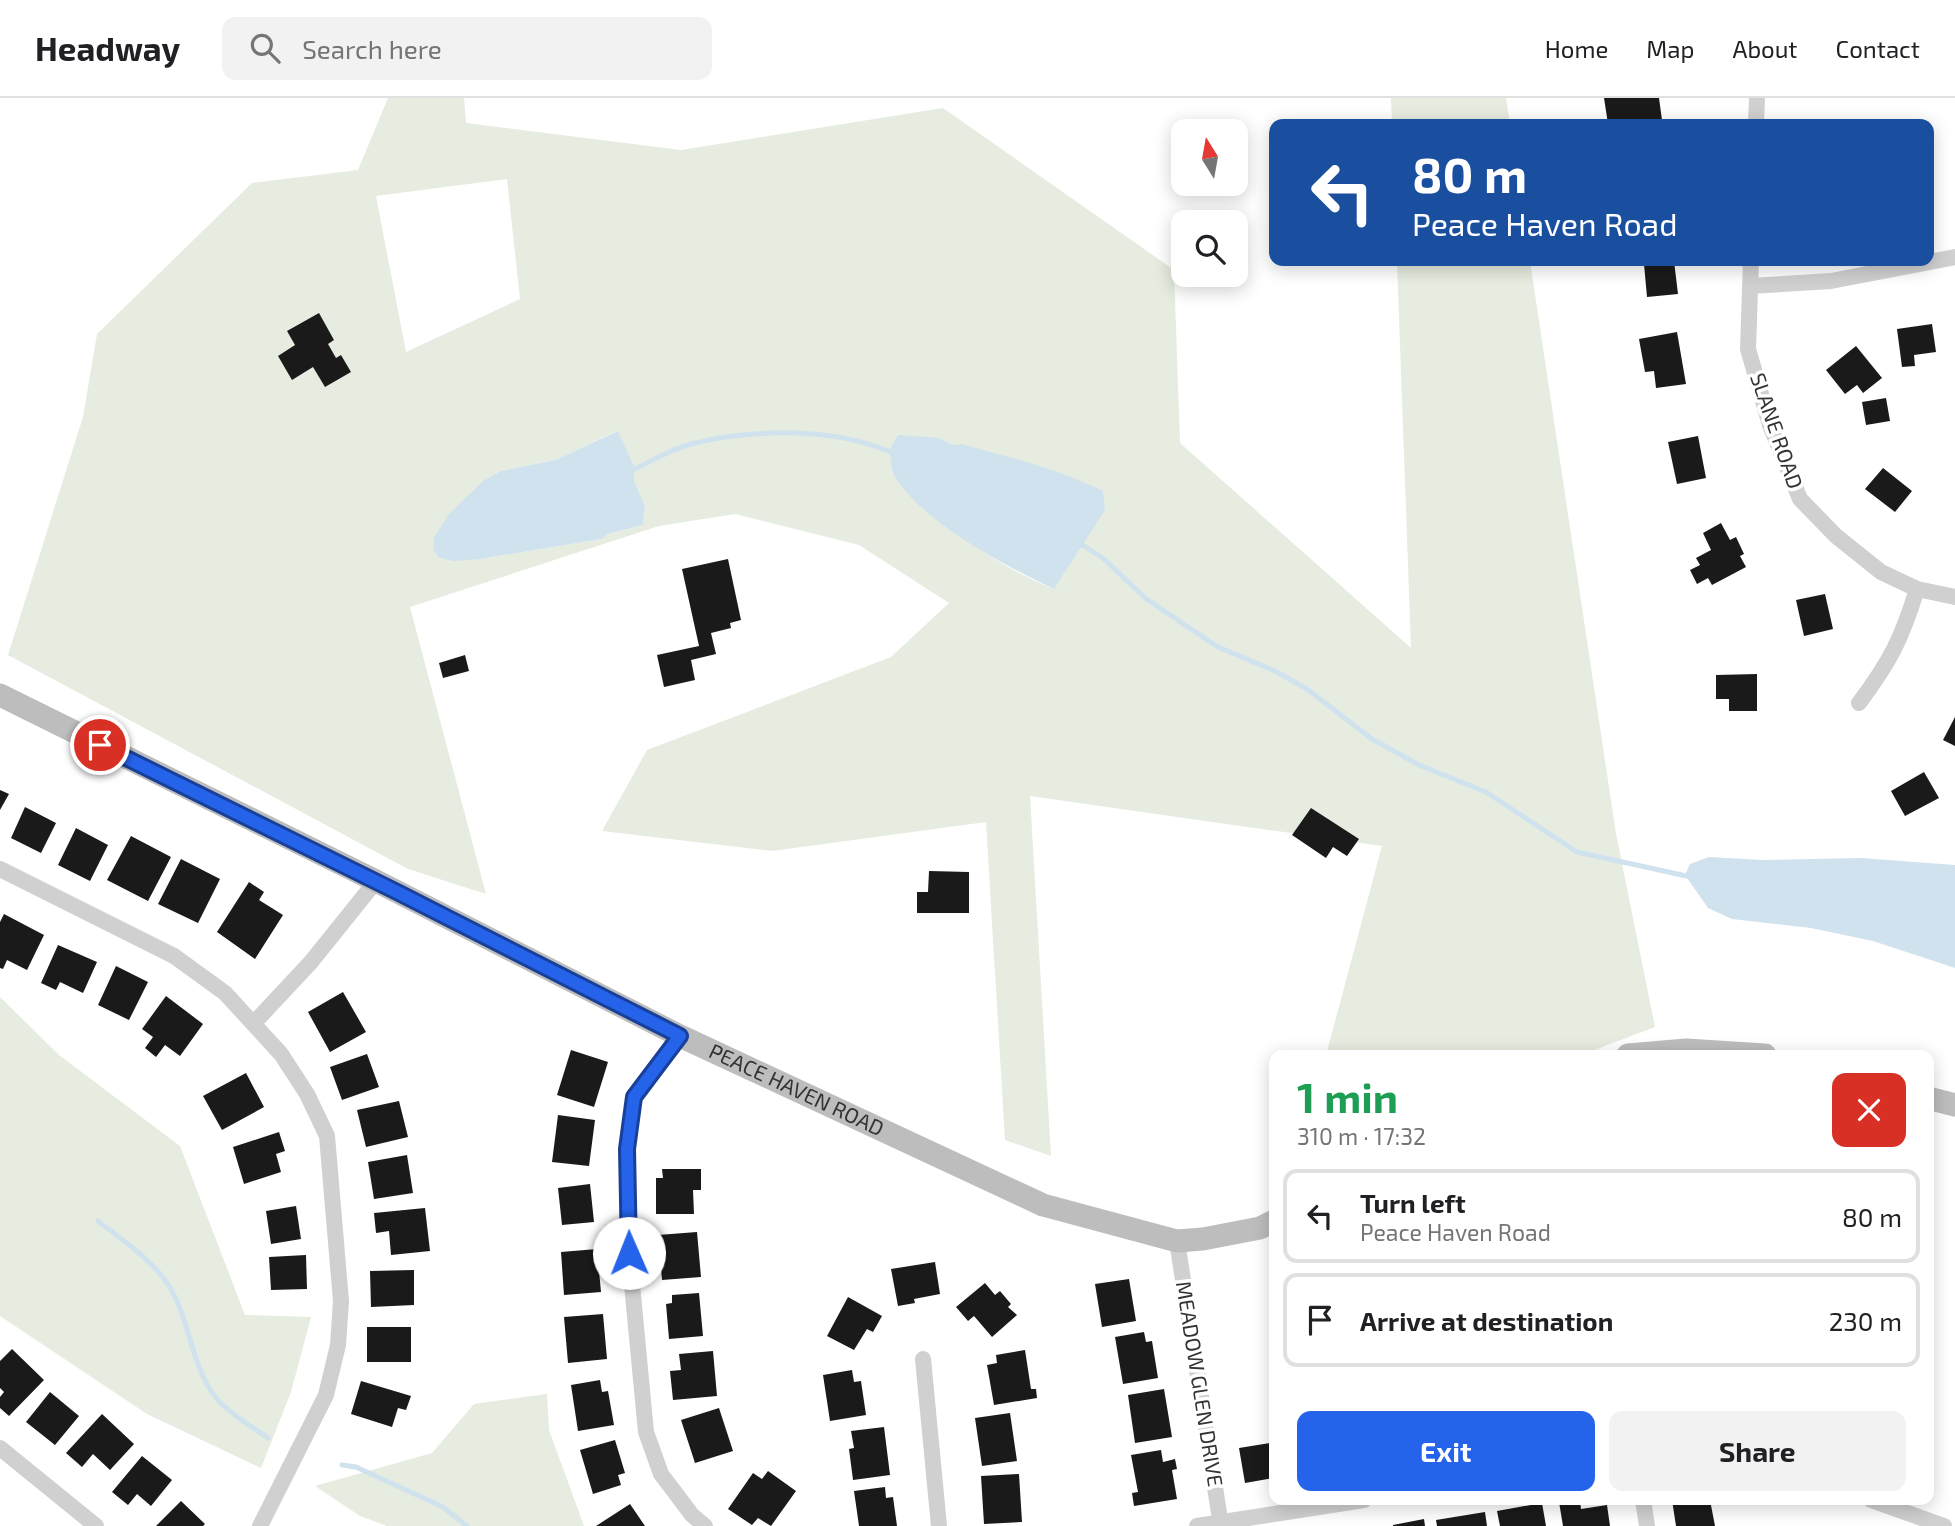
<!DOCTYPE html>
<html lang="en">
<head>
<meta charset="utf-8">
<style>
	:root { --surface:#fff; --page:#f2f2f2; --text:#202124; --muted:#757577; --line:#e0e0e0; --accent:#2563eb }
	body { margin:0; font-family:"Exo 2",sans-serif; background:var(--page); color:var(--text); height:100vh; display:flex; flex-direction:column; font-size:26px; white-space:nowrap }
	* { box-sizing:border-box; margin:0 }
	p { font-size:23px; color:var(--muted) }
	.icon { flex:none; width:38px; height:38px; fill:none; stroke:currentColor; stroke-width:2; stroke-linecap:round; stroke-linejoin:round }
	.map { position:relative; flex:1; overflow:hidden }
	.panel { position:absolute; left:1269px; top:952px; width:665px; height:455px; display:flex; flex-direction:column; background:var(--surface); border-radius:14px; box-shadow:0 4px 18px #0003 }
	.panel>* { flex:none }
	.guide { position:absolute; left:1269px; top:21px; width:665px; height:147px; border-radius:14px; box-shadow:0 4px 18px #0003; background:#1a4fa0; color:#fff; overflow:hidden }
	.needle { width:46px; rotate:349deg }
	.controls { position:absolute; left:1171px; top:21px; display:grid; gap:14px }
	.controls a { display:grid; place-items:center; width:77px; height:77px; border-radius:14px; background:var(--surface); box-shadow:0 4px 18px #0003; font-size:35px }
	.pin { position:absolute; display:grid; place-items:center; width:60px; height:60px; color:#fff; margin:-30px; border:4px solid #fff; border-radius:50%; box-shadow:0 2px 7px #0007 }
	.me { position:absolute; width:77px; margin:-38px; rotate:359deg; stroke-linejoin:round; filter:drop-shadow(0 0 5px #0008) }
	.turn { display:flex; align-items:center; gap:24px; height:147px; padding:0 28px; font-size:32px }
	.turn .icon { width:91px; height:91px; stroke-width:2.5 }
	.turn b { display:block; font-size:49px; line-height:60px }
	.round { display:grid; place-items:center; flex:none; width:74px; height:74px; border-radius:14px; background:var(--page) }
	.head { display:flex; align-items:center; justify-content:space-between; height:119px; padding:0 28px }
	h1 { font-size:42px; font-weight:700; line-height:52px; color:#1e9e55 }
	.primary-button { display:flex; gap:14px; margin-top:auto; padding:14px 28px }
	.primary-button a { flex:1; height:80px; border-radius:14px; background:var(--accent); color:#fff; font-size:28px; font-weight:700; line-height:80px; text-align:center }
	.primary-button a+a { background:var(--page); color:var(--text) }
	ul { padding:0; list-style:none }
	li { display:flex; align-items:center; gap:21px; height:94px; margin:0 14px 10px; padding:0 14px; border:4px solid var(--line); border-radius:14px }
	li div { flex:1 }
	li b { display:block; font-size:26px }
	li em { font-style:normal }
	header { display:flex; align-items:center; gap:42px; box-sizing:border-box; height:98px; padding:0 35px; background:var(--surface); border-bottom:2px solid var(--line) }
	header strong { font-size:33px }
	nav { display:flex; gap:38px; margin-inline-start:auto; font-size:24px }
	.search { width:490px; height:63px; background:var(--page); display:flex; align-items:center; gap:18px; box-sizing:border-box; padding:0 24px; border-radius:14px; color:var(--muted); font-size:26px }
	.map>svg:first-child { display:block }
</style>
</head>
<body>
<header>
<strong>Headway</strong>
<div class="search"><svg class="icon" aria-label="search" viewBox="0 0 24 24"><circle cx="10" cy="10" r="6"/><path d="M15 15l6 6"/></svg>Search here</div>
<nav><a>Home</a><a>Map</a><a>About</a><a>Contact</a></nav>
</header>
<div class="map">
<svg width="1955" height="1428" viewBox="0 0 1955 1428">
	<rect width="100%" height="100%" fill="#fff"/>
	<!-- green -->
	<path fill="#e6ecdf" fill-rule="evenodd" d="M388 0H464L466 25 681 52 943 10 1174 172 1180 345 1411 550 1397 163H1530L1616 736 1655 929 1581 957H1326L1382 748 1030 698 1051 1058 1005 1042 986 724 772 753 602 733 647 652 891 559 949 505 859 447 735 416 659 428 410 509 486 796 408 771 8 557 83 319 97 236 252 85 358 72ZM507 81 520 201 406 254 376 98ZM617 333 635 371 634 382 645 408 643 427 608 436 602 441 480 461 434 439 449 417 484 382 501 373 555 362ZM939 340 954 347 1082 446 1054 491C1000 470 951 433 908 395Z
		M1391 0H1506L1510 26H1392Z
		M0 899 59 957 180 1048 245 1217 311 1219 291 1294 261 1370 147 1316 0 1218Z
		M547 1296 549 1332 584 1428H387L360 1418 315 1388 432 1355 474 1306Z"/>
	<!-- water -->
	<path fill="#cfe2ee" d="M618 333 635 371 634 382 645 408 643 427 608 436 602 441 480 461 453 463 438 459 433 451 434 439 449 416 484 382 501 373 555 362Z
		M898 337 939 340 954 347 961 346C1009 359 1058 371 1103 393L1105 412 1054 491C1005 468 924 425 895 379 891 372 891 361 889 353Z
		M1709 759 1763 762 1861 760 1955 767V870L1873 843 1811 830 1732 821 1708 810 1685 777 1690 766Z"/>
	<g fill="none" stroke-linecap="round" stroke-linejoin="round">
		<!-- stream -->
		<path stroke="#cfe2ee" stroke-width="5" d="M635 371C655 361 674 350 695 345 757 331 834 329 893 355
			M1078 444 1104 461 1145 500 1218 549 1275 573 1307 591 1372 641 1419 667 1486 694 1577 754 1691 779
			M98 1123C122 1142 153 1162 169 1188 191 1223 190 1268 217 1301 228 1315 253 1329 268 1340
			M342 1367 356 1369 443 1409 467 1428"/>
	</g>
	<!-- building -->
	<path fill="#1a1a1a" d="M1604 0H1659L1662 22 1608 26Z
		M1637 163H1674L1678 196 1647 199 1644 166 1638 167Z
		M319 215 334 242 328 246 336 260 341 257 351 274 325 289 313 269 292 282 278 258 295 247 287 233Z
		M1932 226 1936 254 1914 257 1915 268 1902 269 1897 231Z
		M1677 234 1686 286 1656 290 1654 273 1645 274 1639 241Z
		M1856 248 1882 280 1863 295 1857 287 1845 296 1826 272Z
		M1886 300 1890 323 1866 327 1862 304Z
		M1698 338 1706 380 1677 386 1668 344Z
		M1883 370 1912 393 1895 414 1865 391Z
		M1721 425 1730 442 1736 439 1744 456 1740 458 1746 469 1712 487 1708 480 1697 486 1690 472 1700 467 1696 460 1711 452 1703 435Z
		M728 461 741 522 730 525 731 530 711 535 716 556 691 562 695 582 664 589 657 557 699 548 682 471Z
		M1825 496 1833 531 1804 538 1796 502Z
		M465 557 469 573 443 580 439 565Z
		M1757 576V613H1729V601H1716V577Z
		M1955 619V648L1943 642Z
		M1924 674 1939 700 1905 718 1891 693Z
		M0 692 9 696 0 712Z
		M25 709 56 725 41 755 11 740Z
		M1311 710 1359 741 1347 758 1333 749 1326 760 1292 737Z
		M76 730 108 747 90 783 58 767Z
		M131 738 171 759 148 803 107 782Z
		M181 761 220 781 198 825 158 806Z
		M929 773 969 774V815H917V794H928Z
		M249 784 264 794 259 802 283 817 255 861 217 834Z
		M4 816 44 837 27 872 7 862 3 871 0 870V824Z
		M58 847 97 864 83 895 60 884 56 892 41 885Z
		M116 868 148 884 129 922 98 907Z
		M343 894 366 934 330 954 308 914Z
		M166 898 203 926 180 958 165 947 156 959 145 950 153 939 142 931Z
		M571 952 608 964 594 1009 557 997Z
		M367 956 379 989 342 1002 330 969Z
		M246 975 264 1009 222 1032 203 998Z
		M399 1003 408 1039 366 1049 357 1012Z
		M558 1017 595 1022 589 1068 552 1064Z
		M279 1034 285 1053 276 1056 281 1074 244 1086 233 1049Z
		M407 1057 413 1095 374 1101 368 1064Z
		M662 1071H701V1092H693L694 1116H656V1080H663Z
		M590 1086 594 1124 562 1127 558 1090Z
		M296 1108 301 1141 271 1146 266 1113Z
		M425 1110 430 1153 391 1157 389 1133 376 1135 374 1115Z
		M697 1134 701 1179 662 1182 658 1137Z
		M597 1151 601 1194 564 1197 561 1154Z
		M306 1157 307 1191 271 1192 269 1159Z
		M935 1164 940 1196 914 1201 915 1205 898 1208 891 1171Z
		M414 1172V1207L371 1209 370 1173Z
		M1129 1181 1136 1223 1102 1229 1095 1186Z
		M985 1185 995 1197 1000 1193 1011 1206 1008 1209 1017 1217 992 1239 974 1218 968 1223 956 1209Z
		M699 1195 703 1238 669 1241 666 1206 672 1205V1197Z
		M848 1199 882 1218 873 1234 867 1231 854 1252 827 1238Z
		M603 1216 607 1261 568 1265 564 1219Z
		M367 1229H411V1264H367Z
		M1144 1234 1146 1244 1152 1243 1158 1280 1123 1286 1115 1239Z
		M12 1251 44 1282 9 1318 0 1310V1299L4 1294 0 1290V1263Z
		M1025 1252 1031 1291H1036L1037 1300 994 1307 987 1267 997 1265 996 1257Z
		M713 1253 717 1298 673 1302 670 1273 681 1272 679 1256Z
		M852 1272 854 1284 861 1283 866 1317 830 1323 823 1277Z
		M600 1282 602 1294 608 1293 614 1327 578 1333 571 1287Z
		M361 1283 411 1298 406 1312 398 1310 392 1329 351 1316Z
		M1164 1291 1172 1339 1135 1345 1128 1297Z
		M50 1294 79 1318 55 1347 26 1324Z
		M719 1310 733 1353 695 1365 681 1322Z
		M1010 1315 1017 1363 982 1368 975 1320Z
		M102 1316 134 1346 110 1372 93 1356 82 1369 66 1355Z
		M884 1329 890 1377 853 1382 849 1351 854 1350 851 1333Z
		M615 1342 625 1375 618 1377 621 1387 593 1396 580 1352Z
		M1270 1345 1271 1349 1274 1348V1380L1245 1385 1239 1350Z
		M1161 1352 1163 1364 1175 1361 1177 1371 1172 1372 1177 1401 1134 1408 1132 1395 1138 1394 1131 1357Z
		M142 1358 172 1382 151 1408 137 1396 128 1407 112 1394Z
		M768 1373 796 1393 771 1428 758 1420 752 1427 728 1411 753 1375 762 1381Z
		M1019 1376 1022 1424 984 1426 981 1378Z
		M885 1389 886 1400 893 1399 897 1428H859L854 1393Z
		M1580 1402 1581 1411 1607 1407 1610 1428H1563L1559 1404Z
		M1672 1402H1710L1715 1428H1676Z
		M181 1403 205 1426 203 1428H156Z
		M1542 1405 1546 1428H1500L1497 1413Z
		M630 1406 645 1428H596Z
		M1485 1414 1487 1428H1437L1436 1422Z
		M1424 1421 1425 1428H1393V1427Z"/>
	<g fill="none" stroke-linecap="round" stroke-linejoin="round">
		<!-- street -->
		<path stroke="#d0d0d0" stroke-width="16" d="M1756 26 1757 0
			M1751 163 1748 251 1770 327 1800 401 1836 438 1881 474 1917 491 1955 499
			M1750 188 1831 183 1955 159
			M1859 605C1890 564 1902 540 1917 491
			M0 771 174 858 225 895 281 956 307 996 327 1038 341 1203 338 1247 326 1297 260 1428
			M253 926 311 864 376 783
			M680 938 634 999 627 1051 629 1155 646 1334 661 1376 692 1417 705 1428
			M1177 1143 1221 1428
			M923 1261 939 1428
			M0 1350 96 1428
			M1643 1402 1647 1428
			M1871 1402 1944 1428
			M1197 1428 1364 1402"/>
		<!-- secondary -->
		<g stroke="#bdbdbd" stroke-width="23">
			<path id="s1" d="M0 597 376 783 680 938 1043 1107 1177 1143 1203 1141 1260 1130 1274 1123"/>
			<path d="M1628 957 1686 952 1765 957"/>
			<path d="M1928 1000 1955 1007"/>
		</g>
	</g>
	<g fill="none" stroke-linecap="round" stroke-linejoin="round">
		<!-- route casing -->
		<g stroke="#184099" stroke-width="18">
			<path id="route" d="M100 647 397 794 680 938 634 999 627 1051 629 1155"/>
		</g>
		<!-- route -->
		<use href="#route" stroke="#2563eb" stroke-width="12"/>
	</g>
	<g text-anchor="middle" stroke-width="7" stroke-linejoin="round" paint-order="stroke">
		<!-- street labels -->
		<g font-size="21" fill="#333" stroke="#fff">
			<text transform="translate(1776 333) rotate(71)" y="7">SLANE ROAD</text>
			<text dy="7" stroke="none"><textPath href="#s1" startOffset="889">PEACE HAVEN ROAD</textPath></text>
			<text transform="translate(1199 1286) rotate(81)" y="7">MEADOW GLEN DRIVE</text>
		</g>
	</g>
</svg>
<div class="controls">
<a><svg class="needle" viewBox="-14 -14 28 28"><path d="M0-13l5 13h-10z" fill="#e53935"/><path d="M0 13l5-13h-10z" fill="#757577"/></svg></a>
<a><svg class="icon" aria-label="search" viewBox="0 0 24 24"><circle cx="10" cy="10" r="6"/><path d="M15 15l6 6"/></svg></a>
</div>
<div class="pin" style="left:100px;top:647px;background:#d93025"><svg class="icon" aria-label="arrive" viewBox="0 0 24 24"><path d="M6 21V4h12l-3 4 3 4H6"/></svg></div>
<svg class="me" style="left:629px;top:1155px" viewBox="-20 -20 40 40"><circle r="19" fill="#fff"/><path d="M0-13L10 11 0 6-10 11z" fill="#2563eb"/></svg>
<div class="guide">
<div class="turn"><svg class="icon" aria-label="left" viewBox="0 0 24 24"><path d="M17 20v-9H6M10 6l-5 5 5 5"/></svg><div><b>80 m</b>Peace Haven Road</div></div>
</div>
<section class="panel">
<div class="head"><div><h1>1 min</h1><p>310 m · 17:32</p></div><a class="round" style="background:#d93025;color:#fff"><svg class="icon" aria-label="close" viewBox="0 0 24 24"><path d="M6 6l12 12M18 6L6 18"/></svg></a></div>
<ul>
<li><svg class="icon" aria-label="left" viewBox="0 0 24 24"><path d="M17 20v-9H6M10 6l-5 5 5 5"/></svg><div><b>Turn left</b><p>Peace Haven Road</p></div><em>80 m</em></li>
<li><svg class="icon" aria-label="arrive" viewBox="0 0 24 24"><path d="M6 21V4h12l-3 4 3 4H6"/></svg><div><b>Arrive at destination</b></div><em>230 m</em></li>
</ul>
<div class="primary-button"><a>Exit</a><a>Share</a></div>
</section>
</div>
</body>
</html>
